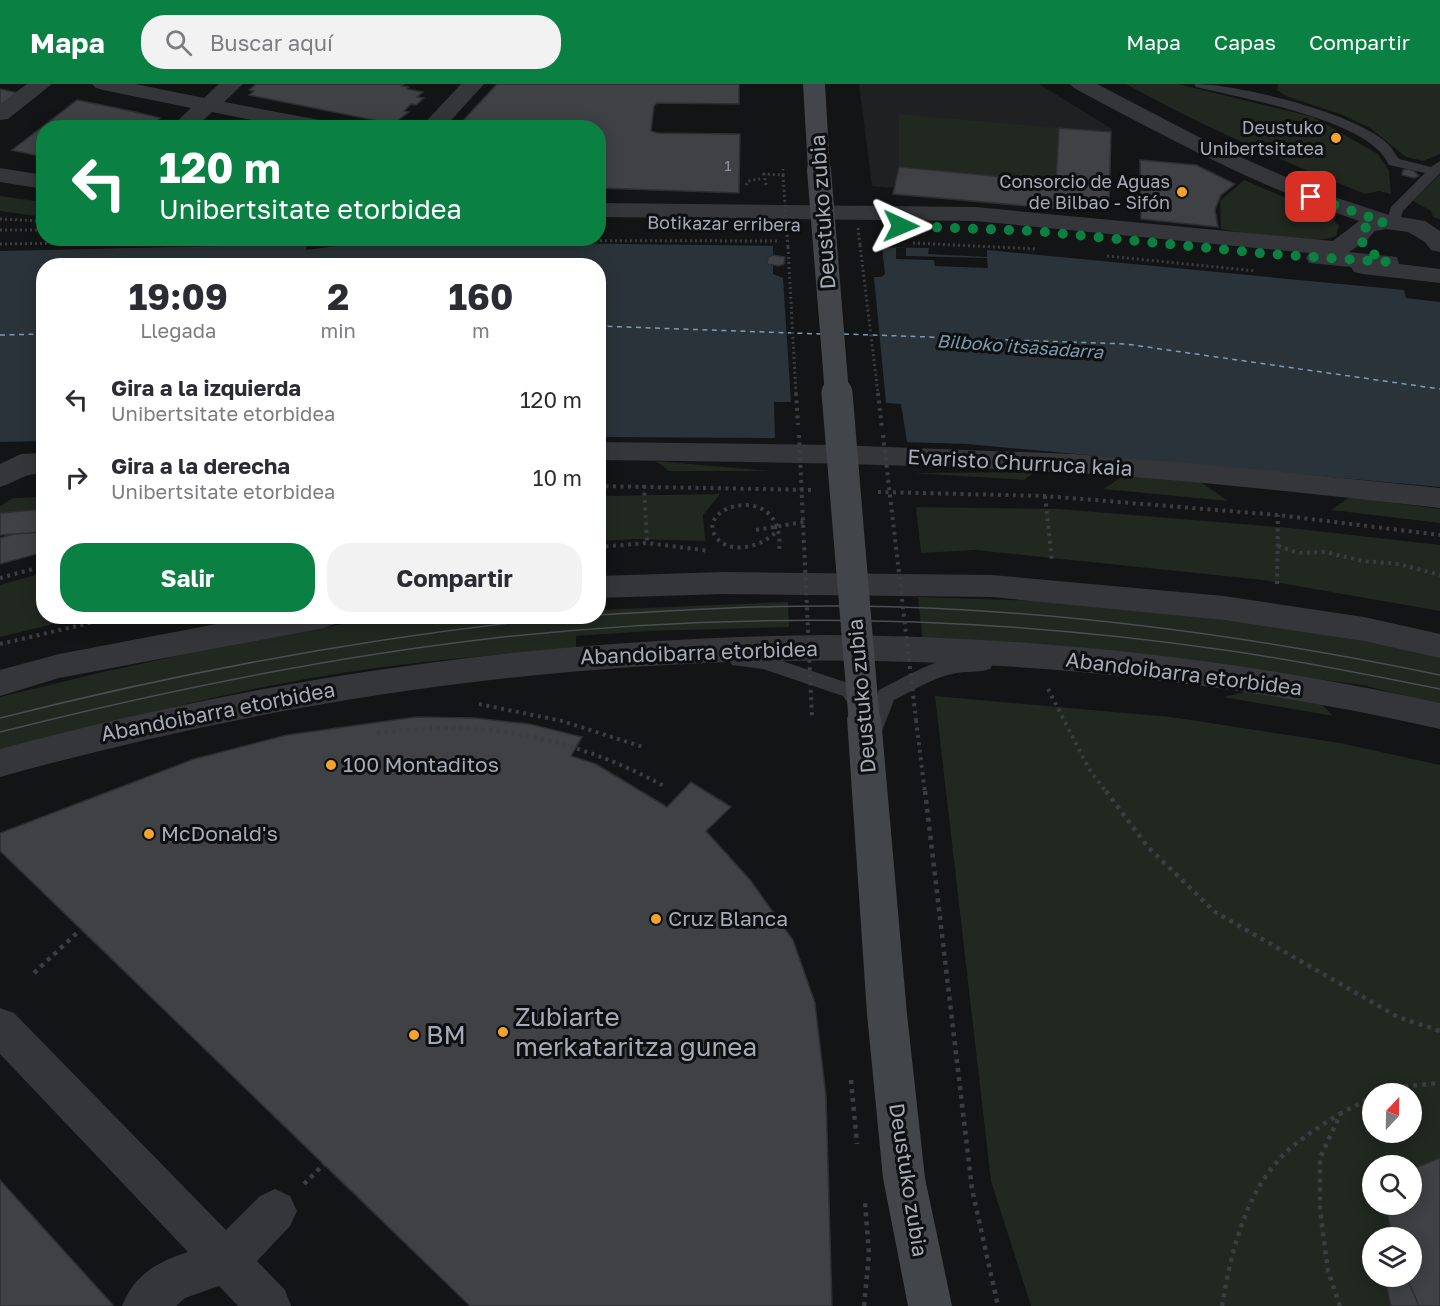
<!DOCTYPE html>
<html lang="es">
<head>
<meta charset="utf-8">
<style>
	:root { --surface:#fff; --page:#f2f2f3; --text:#2b2b33; --muted:#7c7c81; --accent:#0b8043 }
	body { margin:0; font-family:"Golos Text",sans-serif; background:var(--page); color:var(--text); height:100vh; display:flex; flex-direction:column; font-size:22px; white-space:nowrap }
	* { box-sizing:border-box; margin:0 }
	p { font-size:20px; color:var(--muted) }
	.icon { flex:none; width:33px; height:33px; fill:none; stroke:currentColor; stroke-width:2; stroke-linecap:round; stroke-linejoin:round }
	.map { position:relative; flex:1; overflow:hidden }
	.details { position:absolute; left:36px; top:174px; width:570px; height:366px; display:flex; flex-direction:column; background:var(--surface); border-radius:24px; box-shadow:0 3px 15px #0003 }
	.details>* { flex:none }
	.guide { position:absolute; left:36px; top:36px; width:570px; height:126px; border-radius:24px; box-shadow:0 3px 15px #0003; background:#0b8043; color:#fff; overflow:hidden }
	.needle { width:39px; rotate:22deg }
	.controls { position:absolute; left:1362px; top:999px; display:grid; gap:12px }
	.controls a { display:grid; place-items:center; width:60px; height:60px; border-radius:50%; background:var(--surface); box-shadow:0 3px 15px #0003; font-size:30px }
	.pin { position:absolute; display:grid; place-items:center; width:51px; height:51px; color:#fff; margin:-26px; border-radius:12px; box-shadow:0 3px 9px #0006 }
	.me { position:absolute; width:66px; margin:-33px; rotate:91deg; stroke-linejoin:round; filter:drop-shadow(0 0 4px #0008) }
	.turn { display:flex; align-items:center; gap:21px; height:126px; padding:0 24px; font-size:27px }
	.turn .icon { width:78px; height:78px; stroke-width:2.5 }
	.turn b { display:block; font-size:42px; line-height:51px }
	.eta { display:flex; justify-content:space-evenly; align-items:center; height:102px; text-align:center }
	.eta b { font-size:36px; font-weight:700; line-height:42px }
	.action { display:flex; gap:12px; margin-top:auto; padding:12px 24px }
	.action a { flex:1; height:69px; border-radius:24px; background:var(--accent); color:#fff; font-size:24px; font-weight:700; line-height:69px; text-align:center }
	.action a+a { background:var(--page); color:var(--text) }
	ul { padding:0; list-style:none }
	li { display:flex; align-items:center; gap:18px; height:78px; padding:0 24px }
	li div { flex:1 }
	li b { display:block; font-size:22px }
	li em { font-style:normal }
	header { display:flex; align-items:center; gap:36px; box-sizing:border-box; height:84px; padding:0 30px; background:var(--accent); color:#fff }
	header strong { font-size:28px }
	nav { display:flex; gap:33px; margin-inline-start:auto; font-size:21px }
	.search { width:420px; height:54px; background:var(--page); display:flex; align-items:center; gap:15px; box-sizing:border-box; padding:0 21px; border-radius:24px; color:var(--muted); font-size:22px }
	.map>svg:first-child { display:block }
</style>
</head>
<body>
<header>
<strong>Mapa</strong>
<div class="search"><svg class="icon" aria-label="search" viewBox="0 0 24 24"><circle cx="10" cy="10" r="6"/><path d="M15 15l6 6"/></svg>Buscar aquí</div>
<nav><a>Mapa</a><a>Capas</a><a>Compartir</a></nav>
</header>
<div class="map">
<svg width="1440" height="1222" viewBox="0 0 1440 1222">
	<rect width="100%" height="100%" fill="#131415"/>
	<!-- built -->
	<path fill="#1f2022" d="M859 0H1039L1112 45 1084 121V127L893 110 894 104 872 102Z"/>
	<!-- green -->
	<path fill="#202820" fill-rule="evenodd" d="M1126 0H1178L1313 33 1378 70 1389 87 1391 110 1379 107 1365 110C1283 77 1203 43 1126 0Z
		M1278 0H1440V70L1423 77 1406 73 1370 44 1343 31 1286 12 1277 6Z
		M899 30 1059 44 1056 98 899 83Z
		M1440 90V135L1433 133 1431 127 1413 117Z
		M1244 96 1331 133 1339 142 1336 152C1305 163 1254 150 1221 145L1220 117Z
		M0 112 43 118V133L0 127Z
		M656 377 770 387H669Z
		M1035 388 1024 396 913 389Z
		M1125 391 1201 398 1228 417 1103 405Z
		M720 410 703 431 705 457 637 455 599 457V412Z
		M43 413V425L0 429V422L13 414Z
		M1350 413 1440 425V439L1331 426Z
		M916 423 1059 425 1290 444 1440 461V527L1263 496 976 466 921 469Z
		M43 489 44 532 82 533 0 553V501Z
		M918 513 1077 518 1309 546 1440 570V620L1362 601 1172 575 923 559Z
		M788 518 789 543 649 547 576 552V564C475 572 374 581 274 601 182 619 91 645 0 668V613L103 588 251 556 384 533 598 532 599 526Z
		M1264 604 1314 612 1333 632 1223 613Z
		M935 612 1171 633 1340 659 1440 681V1074L1412 1085V1082H1372V1120L1385 1121 1393 1153 1372 1154V1192L1384 1193 1391 1222H1031L991 1097ZM1372 1010H1412V1048H1372Z"/>
	<!-- water -->
	<path fill="#2a3339" d="M473 158 929 164 928 170 987 173V166L1404 206 1406 214 1440 218V403L967 360 771 354 599 353 598 182H44L43 357 0 358V167L307 160 306 166 353 160Z"/>
	<!-- pier -->
	<path fill="#131415" d="M773 159 875 160 882 163 885 190 881 193H874L886 319 901 320 907 358 900 361 775 356 774 318H791L783 194 773 190V182L767 180 768 173 773 170Z
		M896 164H906V172L987 174 988 184 935 182 934 176 896 175Z"/>
	<g fill="none" stroke-linecap="round" stroke-linejoin="round">
		<!-- ferry -->
		<path stroke="#7b9cb2" stroke-width="1.5" stroke-dasharray="5 4.5" stroke-linecap="butt" d="M598 242 821 250
			M844 250 1126 260 1440 305
			M0 251 44 250"/>
	</g>
	<!-- building -->
	<path fill="#3f4145" stroke="#2d2e31" stroke-width="1.5" d="M256 0H404L402 2 409 3 407 5 423 8 417 13 424 14 416 21 411 20 404 27 409 28 393 40 249 11 254 7 249 6Z
		M497 0H739V20L657 19 654 22 651 47 657 49 740 50 739 109 598 104V44H456Z
		M0 5 18 9 0 22Z
		M77 16 131 27 160 34 148 44H44V73L12 66Z
		M1059 44 1111 48 1109 124 1084 121V127L893 110 899 83 1056 98Z
		M1140 76 1196 81 1235 100 1221 111 1218 118 1215 126 1218 143 1141 135Z
		M1408 85 1414 87 1419 92 1414 94 1402 91 1403 86Z
		M773 171 785 173 784 180 779 182 767 180 768 173Z
		M44 425V448L0 451V429Z
		M44 448V468L0 480V454L14 450Z
		M416 633 475 634 529 640 582 653 571 672 596 680 667 723 691 698 731 723 706 747 751 797 793 856 815 919 826 1012 832 1222H470L0 767V749L194 675 287 651Z
		M1440 1074V1222H1419L1406 1192H1412V1154H1393L1385 1120H1412V1085Z
		M0 1096 113 1221 112 1222H0Z
		M1384 1192H1406L1419 1222H1391Z"/>
	<g fill="none" stroke-linecap="round" stroke-linejoin="round">
		<!-- path-far2 -->
		<path stroke="#3a3d41" stroke-width="3" stroke-dasharray="2 3" stroke-linecap="butt" d="M746 101 748 97 760 95
			M766 101 764 90 783 91V85
			M0 135 44 137
			M0 146H44
			M913 159 1037 165
			M0 160 292 156 779 157
			M860 161 878 310
			M788 163 796 310
			M1107 172 1256 187"/>
		<!-- path-far1 -->
		<path stroke="#3a3d41" stroke-width="4" stroke-dasharray="3 4.5" stroke-linecap="butt" d="M796 309 798 341
			M878 309 882 345
			M644 401 647 459
			M598 402 811 406
			M878 408 1045 412 1278 431 1440 451
			M1045 412 1052 477
			M775 442V449C761 462 731 472 716 453 693 421 787 395 779 468
			M1278 462 1298 469 1325 468 1363 477 1399 480 1440 491
			M598 463 647 459 710 467
			M0 494 44 482
			M1277 500 1278 431
			M0 560 120 532
			M1048 605 1089 685 1107 709
			M479 620 562 637 643 663
			M916 636 925 709
			M377 649C400 647 423 644 445 644 523 644 596 665 664 702"/>
		<!-- path -->
		<path stroke="#3a3d41" stroke-width="4.5" stroke-dasharray="4 5" stroke-linecap="butt" d="M925 707 972 1105 998 1222
			M1106 707 1147 762 1215 828 1398 933 1440 947
			M34 889 80 846
			M851 996 857 1060
			M1379 1010 1389 1004 1440 999
			M304 1100 324 1080
			M864 1222 869 1170 865 1118
			M1222 1222C1230 1174 1243 1118 1275 1080 1293 1058 1318 1044 1341 1029
			M1340 1222 1328 1187 1320 1126V1074L1341 1029 1372 1013"/>
		<!-- lane -->
		<path fill="#34363a" fill-rule="evenodd" d="M1194 0C1238 0 1356 29 1388 60 1392 64 1395 70 1399 75L1431 83 1440 77V89L1403 127 1399 140H1389L1387 137 1391 123 1425 89 1389 81C1386 76 1383 70 1378 66 1345 33 1242 14 1196 3Z
			M739 569 764 571 857 602 872 622 879 606C911 590 953 563 990 575L993 580 990 585C979 589 967 587 956 589 934 593 914 606 894 616L882 647 875 649 868 647 843 612 763 585 732 581 729 576 732 571Z"/>
		<!-- street -->
		<path fill="#34363a" fill-rule="evenodd" d="M27 0H52L8 35 0 36V20Z
			M92 0H135L204 14 219 0H243L224 18 325 37 333 39 336 44H290L212 28 195 44H170L191 24 103 6 96 4Z
			M461 0H484L444 44H420Z
			M1070 0H1097L1216 62 1319 108 1389 131 1425 137 1440 147V168L1431 166 1425 158 1408 148 1386 145 1375 147 1367 156 1349 168 1397 173 1399 180 1440 185V199L1363 190 1354 188 1351 183 1309 179 1306 174 1309 169 975 137 598 133V119L975 123 1333 157 1359 137C1259 103 1167 54 1074 4Z
			M0 84 44 91V105L0 98Z
			M598 358 836 361 1074 370 1212 381 1440 404V424C1333 412 1227 400 1120 392 946 380 772 378 598 376Z
			M44 369V389C22 390 19 397 0 403V380L21 370Z
			M723 488 992 491 1224 512 1364 533 1440 550V574L1364 557 1224 536 992 513 723 510 598 514V492Z
			M259 532H339L335 540 324 544 59 594 0 612V586L59 570Z
			M827 551C1032 552 1240 575 1440 619V645C960 536 473 561 0 693V665C275 591 542 554 827 551Z
			M0 924 14 929 226 1146 260 1112 275 1105 290 1112 297 1127 290 1142 257 1177 285 1206 291 1222H238L219 1202 185 1214 176 1222H122C134 1191 157 1178 188 1168L0 970Z"/>
		<!-- secondary -->
		<path fill="#42454a" fill-rule="evenodd" d="M803 0H825L830 86 827 91 819 93 811 91 808 86Z
			M864 621 876 625 881 634 907 930 925 1094 952 1222H908L883 1094 867 930 847 634 852 625Z"/>
		<!-- tram -->
		<path stroke="#4b4e53" stroke-width="1.5" d="M598 531C682 526 767 521 851 522 1050 524 1246 551 1440 591
			M0 634C190 586 380 551 575 532
			M0 648C163 607 328 573 495 554 737 527 983 531 1224 566 1297 576 1368 591 1440 605"/>
		<!-- path-bridge-far1 -->
		<path stroke="#3a3d41" stroke-width="3" stroke-dasharray="2 3" stroke-linecap="butt" d="M783 91 788 163
			M858 144 860 161"/>
		<!-- path-bridge -->
		<path stroke="#3a3d41" stroke-width="4" stroke-dasharray="3 4.5" stroke-linecap="butt" d="M799 351 812 633
			M883 351 916 636
			M756 446 804 438"/>
		<!-- secondary-bridge-far1 -->
		<path stroke="#42454a" stroke-width="24" d="M819 86 837 310"/>
		<!-- secondary-bridge -->
		<path stroke="#42454a" stroke-width="31" d="M837 309 864 634"/>
	</g>
	<g fill="none" stroke-linecap="round" stroke-linejoin="round">
		<!-- route -->
		<path stroke="#0b8043" stroke-width="10" stroke-dasharray="0 18" d="M901 142 1035 147 1269 170 1388 178 1366 166 1359 151 1367 142 1384 138 1311 113"/>
	</g>
	<!-- markers -->
	<g fill="#f4a42c" stroke="#0e0f10" stroke-width="2">
		<circle cx="1336" cy="54" r="6"/>
		<circle cx="1182" cy="108" r="6"/>
		<circle cx="331" cy="681" r="6"/>
		<circle cx="149" cy="750" r="6"/>
		<circle cx="656" cy="835" r="6"/>
		<circle cx="503" cy="948" r="6"/>
		<circle cx="414" cy="951" r="6"/>
	</g>
	<g text-anchor="middle" stroke-width="6" stroke-linejoin="round" paint-order="stroke">
		<!-- far-number labels -->
		<g font-size="15" fill="#8c909a">
			<text x="728" y="87">1</text>
		</g>
		<!-- far-poi labels -->
		<g font-size="18" fill="#a5abb6" stroke="#0e0f10" text-anchor="end">
			<text x="1324" y="50">Deustuko<tspan x="1324" dy="21">Unibertsitatea</tspan></text>
			<text x="1170" y="104">Consorcio de Aguas<tspan x="1170" dy="21">de Bilbao - Sifón</tspan></text>
		</g>
		<!-- far-street labels -->
		<g font-size="18" fill="#a5abb6" stroke="#0e0f10">
			<text transform="translate(724 140) rotate(1)" y="6">Botikazar erribera</text>
		</g>
		<!-- far-water labels -->
		<g font-size="18" font-style="italic" fill="#7b9cb2" stroke="#0e0f10">
			<text transform="translate(1020 263) rotate(4)" y="6">Bilboko itsasadarra</text>
		</g>
		<!-- street labels -->
		<g font-size="21" fill="#a5abb6" stroke="#0e0f10">
			<text transform="translate(823 128) rotate(-94)" y="7">Deustuko zubia</text>
			<text transform="translate(1020 379) rotate(3)" y="7">Evaristo Churruca kaia</text>
			<text transform="translate(699 569) rotate(-2)" y="7">Abandoibarra etorbidea</text>
			<text transform="translate(1184 590) rotate(7)" y="7">Abandoibarra etorbidea</text>
			<text transform="translate(862 612) rotate(-95)" y="7">Deustuko zubia</text>
			<text transform="translate(218 628) rotate(-11)" y="7">Abandoibarra etorbidea</text>
			<text transform="translate(908 1096) rotate(81)" y="7">Deustuko zubia</text>
		</g>
		<!-- poi labels -->
		<g font-size="21" fill="#a5abb6" stroke="#0e0f10" text-anchor="start">
			<text x="343" y="688">100 Montaditos</text>
			<text x="161" y="757">McDonald's</text>
			<text x="668" y="842">Cruz Blanca</text>
		</g>
		<!-- near-poi labels -->
		<g font-size="26" fill="#a5abb6" stroke="#0e0f10" text-anchor="start">
			<text x="515" y="942">Zubiarte<tspan x="515" dy="30">merkataritza gunea</tspan></text>
			<text x="426" y="960">BM</text>
		</g>
	</g>
</svg>
<div class="controls">
<a><svg class="needle" viewBox="-14 -14 28 28"><path d="M0-13l5 13h-10z" fill="#e53935"/><path d="M0 13l5-13h-10z" fill="#7c7c81"/></svg></a>
<a><svg class="icon" aria-label="search" viewBox="0 0 24 24"><circle cx="10" cy="10" r="6"/><path d="M15 15l6 6"/></svg></a>
<a><svg class="icon" aria-label="layers" viewBox="0 0 24 24"><path d="M12 4l9 5-9 5-9-5zM3 14l9 5 9-5"/></svg></a>
</div>
<div class="pin" style="left:1311px;top:113px;background:#d93025"><svg class="icon" aria-label="arrive" viewBox="0 0 24 24"><path d="M6 21V4h12l-3 4 3 4H6"/></svg></div>
<svg class="me" style="left:901px;top:142px" viewBox="-20 -20 40 40"><path d="M0-17L14 15 0 8-14 15z" fill="#0b8043" stroke="#fff" stroke-width="4"/></svg>
<div class="guide">
<div class="turn"><svg class="icon" aria-label="left" viewBox="0 0 24 24"><path d="M17 20v-9H6M10 6l-5 5 5 5"/></svg><div><b>120 m</b>Unibertsitate etorbidea</div></div>
</div>
<section class="details">
<div class="eta">
<div><b>19:09</b><p>Llegada</p></div>
<div><b>2</b><p>min</p></div>
<div><b>160</b><p>m</p></div>
</div>
<ul>
<li><svg class="icon" aria-label="left" viewBox="0 0 24 24"><path d="M17 20v-9H6M10 6l-5 5 5 5"/></svg><div><b>Gira a la izquierda</b><p>Unibertsitate etorbidea</p></div><em>120 m</em></li>
<li><svg class="icon" aria-label="right" viewBox="0 0 24 24"><path d="M7 20v-9h11M14 6l5 5-5 5"/></svg><div><b>Gira a la derecha</b><p>Unibertsitate etorbidea</p></div><em>10 m</em></li>
</ul>
<div class="action"><a>Salir</a><a>Compartir</a></div>
</section>
</div>
</body>
</html>
